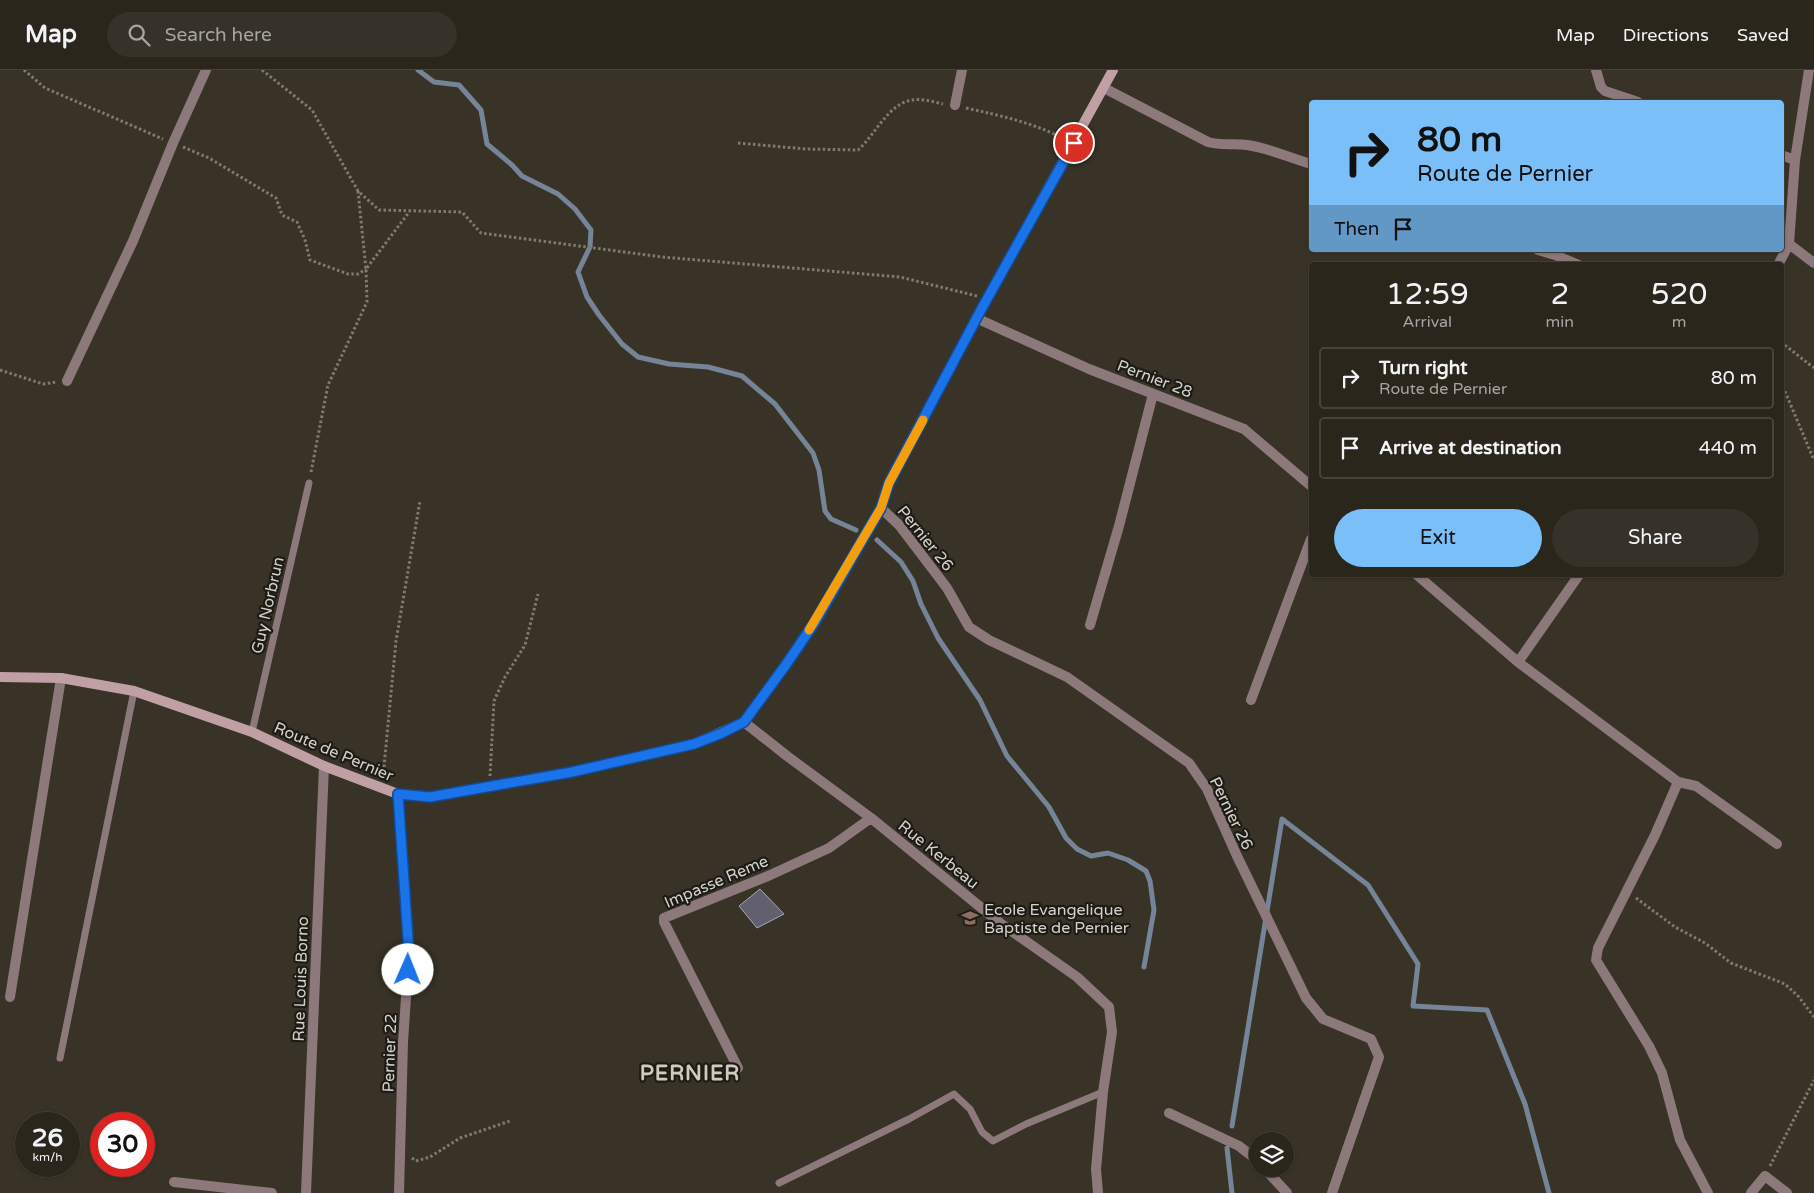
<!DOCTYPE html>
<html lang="en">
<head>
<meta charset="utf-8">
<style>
	:root { --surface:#2a261c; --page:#363229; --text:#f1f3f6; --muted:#a5a5a3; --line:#46433b; --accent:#7abff8 }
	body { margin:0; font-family:"Varela Round",sans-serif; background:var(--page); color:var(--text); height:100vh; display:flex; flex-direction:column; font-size:19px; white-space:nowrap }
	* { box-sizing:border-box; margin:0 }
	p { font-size:16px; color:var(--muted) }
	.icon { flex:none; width:28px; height:28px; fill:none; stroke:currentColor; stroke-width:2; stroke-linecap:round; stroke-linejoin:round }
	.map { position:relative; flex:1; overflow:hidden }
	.details { position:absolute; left:1309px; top:192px; width:475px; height:315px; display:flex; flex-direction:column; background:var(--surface); border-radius:5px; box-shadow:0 1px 4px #0004,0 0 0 1px var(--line) }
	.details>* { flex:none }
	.hud { position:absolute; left:1309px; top:30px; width:475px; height:152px; border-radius:5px; box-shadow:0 1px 4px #0004,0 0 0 1px var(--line); background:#7abff8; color:#111; overflow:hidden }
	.fabs { position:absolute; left:1249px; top:1062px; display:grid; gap:10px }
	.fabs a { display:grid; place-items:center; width:45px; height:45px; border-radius:50%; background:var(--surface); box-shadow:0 1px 4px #0004,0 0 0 1px var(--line); font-size:25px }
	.speed { position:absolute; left:15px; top:1042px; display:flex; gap:10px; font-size:25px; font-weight:700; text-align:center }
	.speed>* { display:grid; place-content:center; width:65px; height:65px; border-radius:50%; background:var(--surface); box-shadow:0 1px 4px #0004,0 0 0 1px var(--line); line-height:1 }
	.speed small { font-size:12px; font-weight:400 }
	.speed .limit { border:8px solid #d22; background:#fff; color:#111 }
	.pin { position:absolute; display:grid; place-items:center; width:42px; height:42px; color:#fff; margin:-21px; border:2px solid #fff; border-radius:50%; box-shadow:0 1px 5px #0007 }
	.me { position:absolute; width:55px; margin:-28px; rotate:1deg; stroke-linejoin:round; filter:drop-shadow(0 0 4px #0008) }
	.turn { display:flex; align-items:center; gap:18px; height:105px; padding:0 25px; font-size:22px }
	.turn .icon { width:65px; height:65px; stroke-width:2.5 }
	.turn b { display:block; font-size:35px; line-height:42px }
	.then { display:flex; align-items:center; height:48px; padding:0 25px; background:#0003; gap:10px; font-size:19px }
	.eta { display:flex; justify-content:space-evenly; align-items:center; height:85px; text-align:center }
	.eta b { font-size:30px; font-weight:600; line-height:35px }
	.button { display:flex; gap:10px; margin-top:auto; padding:10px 25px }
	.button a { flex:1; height:58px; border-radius:30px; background:var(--accent); color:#111; font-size:20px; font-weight:600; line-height:58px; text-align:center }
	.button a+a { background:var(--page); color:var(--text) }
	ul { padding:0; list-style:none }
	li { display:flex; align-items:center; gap:15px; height:62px; margin:0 10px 8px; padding:0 15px; border:2px solid var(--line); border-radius:5px }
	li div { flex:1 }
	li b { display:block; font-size:19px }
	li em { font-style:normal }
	header { display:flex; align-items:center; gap:30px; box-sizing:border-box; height:70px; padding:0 25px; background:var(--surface); border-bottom:1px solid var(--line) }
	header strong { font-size:24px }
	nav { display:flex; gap:28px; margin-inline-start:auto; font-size:18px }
	.search { width:350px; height:45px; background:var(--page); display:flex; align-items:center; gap:12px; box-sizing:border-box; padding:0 18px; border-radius:28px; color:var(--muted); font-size:19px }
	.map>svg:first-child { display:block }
</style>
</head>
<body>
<header>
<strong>Map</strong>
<div class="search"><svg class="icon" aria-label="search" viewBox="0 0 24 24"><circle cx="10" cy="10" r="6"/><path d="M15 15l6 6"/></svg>Search here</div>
<nav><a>Map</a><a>Directions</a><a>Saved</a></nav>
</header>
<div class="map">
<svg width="1814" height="1123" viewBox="0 0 1814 1123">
	<rect width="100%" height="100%" fill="#383326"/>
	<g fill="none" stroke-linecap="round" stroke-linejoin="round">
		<!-- stream -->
		<path stroke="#768498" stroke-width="5" d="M418 0 434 12 459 15 481 40 487 74 512 95 522 106 558 124 575 139 591 160 590 177 578 202 587 227 599 245 622 274 638 287 669 294 708 297 742 306 775 334 813 383 819 400 825 441 831 449 856 460
			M877 470 901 492 913 511 921 534 938 568 980 630 1007 686 1049 737 1066 768 1077 779 1091 786 1108 783 1128 790 1146 801 1150 811 1154 840 1144 897
			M1232 1056 1282 749 1368 815 1418 894 1413 936 1487 940 1525 1034 1549 1123
			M1227 1078 1232 1123"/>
	</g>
	<!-- building -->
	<path fill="#62606e" stroke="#a7a5b4" d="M760 819 784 844 757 858 739 836Z"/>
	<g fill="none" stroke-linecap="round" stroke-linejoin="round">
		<!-- path -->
		<path stroke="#7f7b70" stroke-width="3" stroke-dasharray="2.5 2.5" stroke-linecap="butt" d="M24 0 45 18 163 69
			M262 0 312 40 358 121 379 140 462 142 481 163 662 187 900 207 977 226
			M966 38C1002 46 1030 52 1063 68
			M738 73 806 79 858 80C875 65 888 34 912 30 921 28 934 32 943 34
			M183 77 209 88 276 128 282 145 297 152 305 170 310 190 348 204H358L366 199
			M358 121 366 199 410 141
			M1781 272 1814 298
			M0 300 43 314 57 312
			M1781 312 1814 390
			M311 402 328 315 367 232 366 199
			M490 706 494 631 505 607 525 575 538 524
			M383 707 396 571 420 431
			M1636 828 1675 857 1705 873 1731 893 1785 914 1799 927 1814 947
			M412 1088 416 1091 430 1087 460 1068 510 1051
			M1770 1096 1814 1010"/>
		<!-- lane -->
		<path stroke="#8d797b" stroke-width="7" d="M252 662 309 413
			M60 988 134 621
			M779 1113 909 1049 954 1024 970 1039 982 1062 993 1071 1026 1054 1103 1022"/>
		<!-- street -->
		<path stroke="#8d797b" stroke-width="10" d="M1596 0 1601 17 1605 21 1638 32
			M1104 18 1208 72C1221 76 1234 73 1247 75 1269 78 1290 88 1311 94
			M955 35 962 0
			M1781 85 1795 90
			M1789 174 1814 193
			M1538 180 1555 185 1579 195
			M1778 195 1789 174 1795 90 1809 0
			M976 248 1089 299 1244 359 1311 416
			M67 311 133 171 173 73 206 0
			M881 438 899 455 947 518 969 557 989 570 1067 607 1189 693 1207 719 1237 786 1306 928 1323 949 1371 969 1379 987 1332 1123
			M1417 505 1518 592
			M1579 505 1518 592 1678 712 1655 765 1598 878 1596 890 1649 976 1662 1003 1680 1070 1708 1123
			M1090 555 1119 456 1153 324
			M1251 630 1311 469
			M744 652 787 686 871 748 1000 853 1077 907 1109 937 1112 962 1103 1022 1096 1099 1098 1123
			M1678 712 1696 716 1777 774
			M398 724 409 883 403 972 399 1123
			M10 927 61 608
			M738 998 664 852V848L768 806 829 778 871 748
			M1169 1043 1239 1076 1258 1091
			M1265 1099 1287 1123
			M174 1112 272 1123
			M306 1123 324 696
			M1751 1123 1765 1106 1787 1123"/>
		<!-- secondary -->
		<path stroke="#c0a0a4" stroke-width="10" d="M0 607 61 608 134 621 252 662 324 696 398 724 431 727 572 702 694 674 744 652 785 596 815 552 881 438 889 413 987 229 1113 0"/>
	</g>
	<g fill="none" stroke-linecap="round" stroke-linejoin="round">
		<!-- route casing -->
		<g stroke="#114b97" stroke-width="12">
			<path id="route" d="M408 900 409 883 398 724 430 727 572 702 694 674 722 663 744 652 785 596 815 552 881 438 889 413 982 238 1074 73"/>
		</g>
		<!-- route -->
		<use href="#route" stroke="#1a73e8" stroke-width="9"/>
		<!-- slow -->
		<path stroke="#f59e0b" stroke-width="9" d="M809 560 881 438 889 413 923 350"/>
	</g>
	<!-- icons -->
	<defs>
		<g id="school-bare" transform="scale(1.35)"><path d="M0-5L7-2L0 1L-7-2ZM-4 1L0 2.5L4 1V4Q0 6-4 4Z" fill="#8d6e63" stroke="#1d1b15" stroke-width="2.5" paint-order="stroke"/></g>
	</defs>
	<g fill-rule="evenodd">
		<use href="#school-bare" x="970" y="848"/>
	</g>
	<g text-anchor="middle" stroke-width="4.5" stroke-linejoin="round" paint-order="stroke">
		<!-- street labels -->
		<g font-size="16" fill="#d5d1ca" stroke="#1d1b15">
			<text transform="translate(1155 308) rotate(21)" y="6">Pernier 28</text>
			<text transform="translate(926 468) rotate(51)" y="6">Pernier 26</text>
			<text transform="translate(267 535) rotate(-77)" y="6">Guy Norbrun</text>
			<text transform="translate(334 681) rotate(23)" y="6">Route de Pernier</text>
			<text transform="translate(1232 743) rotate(64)" y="6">Pernier 26</text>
			<text transform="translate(939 784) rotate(39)" y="6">Rue Kerbeau</text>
			<text transform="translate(716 811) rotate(-23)" y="6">Impasse Reme</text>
			<text transform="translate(300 909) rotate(-88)" y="6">Rue Louis Borno</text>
			<text transform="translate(389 983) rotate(-88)" y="6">Pernier 22</text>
		</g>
		<!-- poi labels -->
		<g font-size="16" fill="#d5d1ca" stroke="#1d1b15" text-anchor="start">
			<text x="984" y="845">Ecole Evangelique<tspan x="984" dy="18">Baptiste de Pernier</tspan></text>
		</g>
		<!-- district labels -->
		<g font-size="21" font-weight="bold" letter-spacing="1" fill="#d1cabb" stroke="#1d1b15">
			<text x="690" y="1010">PERNIER</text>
		</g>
	</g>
</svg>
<div class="fabs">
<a><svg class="icon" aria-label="layers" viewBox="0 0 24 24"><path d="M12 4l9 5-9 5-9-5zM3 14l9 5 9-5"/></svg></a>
</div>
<div class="speed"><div>26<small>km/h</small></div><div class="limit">30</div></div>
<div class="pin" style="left:1074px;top:73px;background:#d93025"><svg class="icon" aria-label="arrive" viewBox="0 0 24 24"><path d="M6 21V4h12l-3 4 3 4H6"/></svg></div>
<svg class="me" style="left:408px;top:900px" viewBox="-20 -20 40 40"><circle r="19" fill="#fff"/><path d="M0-13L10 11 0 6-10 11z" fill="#1a73e8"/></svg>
<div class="hud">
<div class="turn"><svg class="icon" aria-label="right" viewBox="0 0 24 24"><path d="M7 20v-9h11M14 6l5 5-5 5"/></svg><div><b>80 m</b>Route de Pernier</div></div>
<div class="then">Then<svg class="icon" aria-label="arrive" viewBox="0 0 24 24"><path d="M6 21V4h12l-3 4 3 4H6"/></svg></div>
</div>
<section class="details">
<div class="eta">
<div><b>12:59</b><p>Arrival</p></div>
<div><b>2</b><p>min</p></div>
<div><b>520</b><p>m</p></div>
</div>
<ul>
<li><svg class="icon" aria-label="right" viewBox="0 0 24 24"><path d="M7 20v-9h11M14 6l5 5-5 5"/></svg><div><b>Turn right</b><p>Route de Pernier</p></div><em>80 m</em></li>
<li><svg class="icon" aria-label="arrive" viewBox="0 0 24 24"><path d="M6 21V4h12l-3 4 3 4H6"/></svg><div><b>Arrive at destination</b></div><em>440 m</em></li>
</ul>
<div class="button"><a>Exit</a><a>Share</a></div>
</section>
</div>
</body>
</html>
